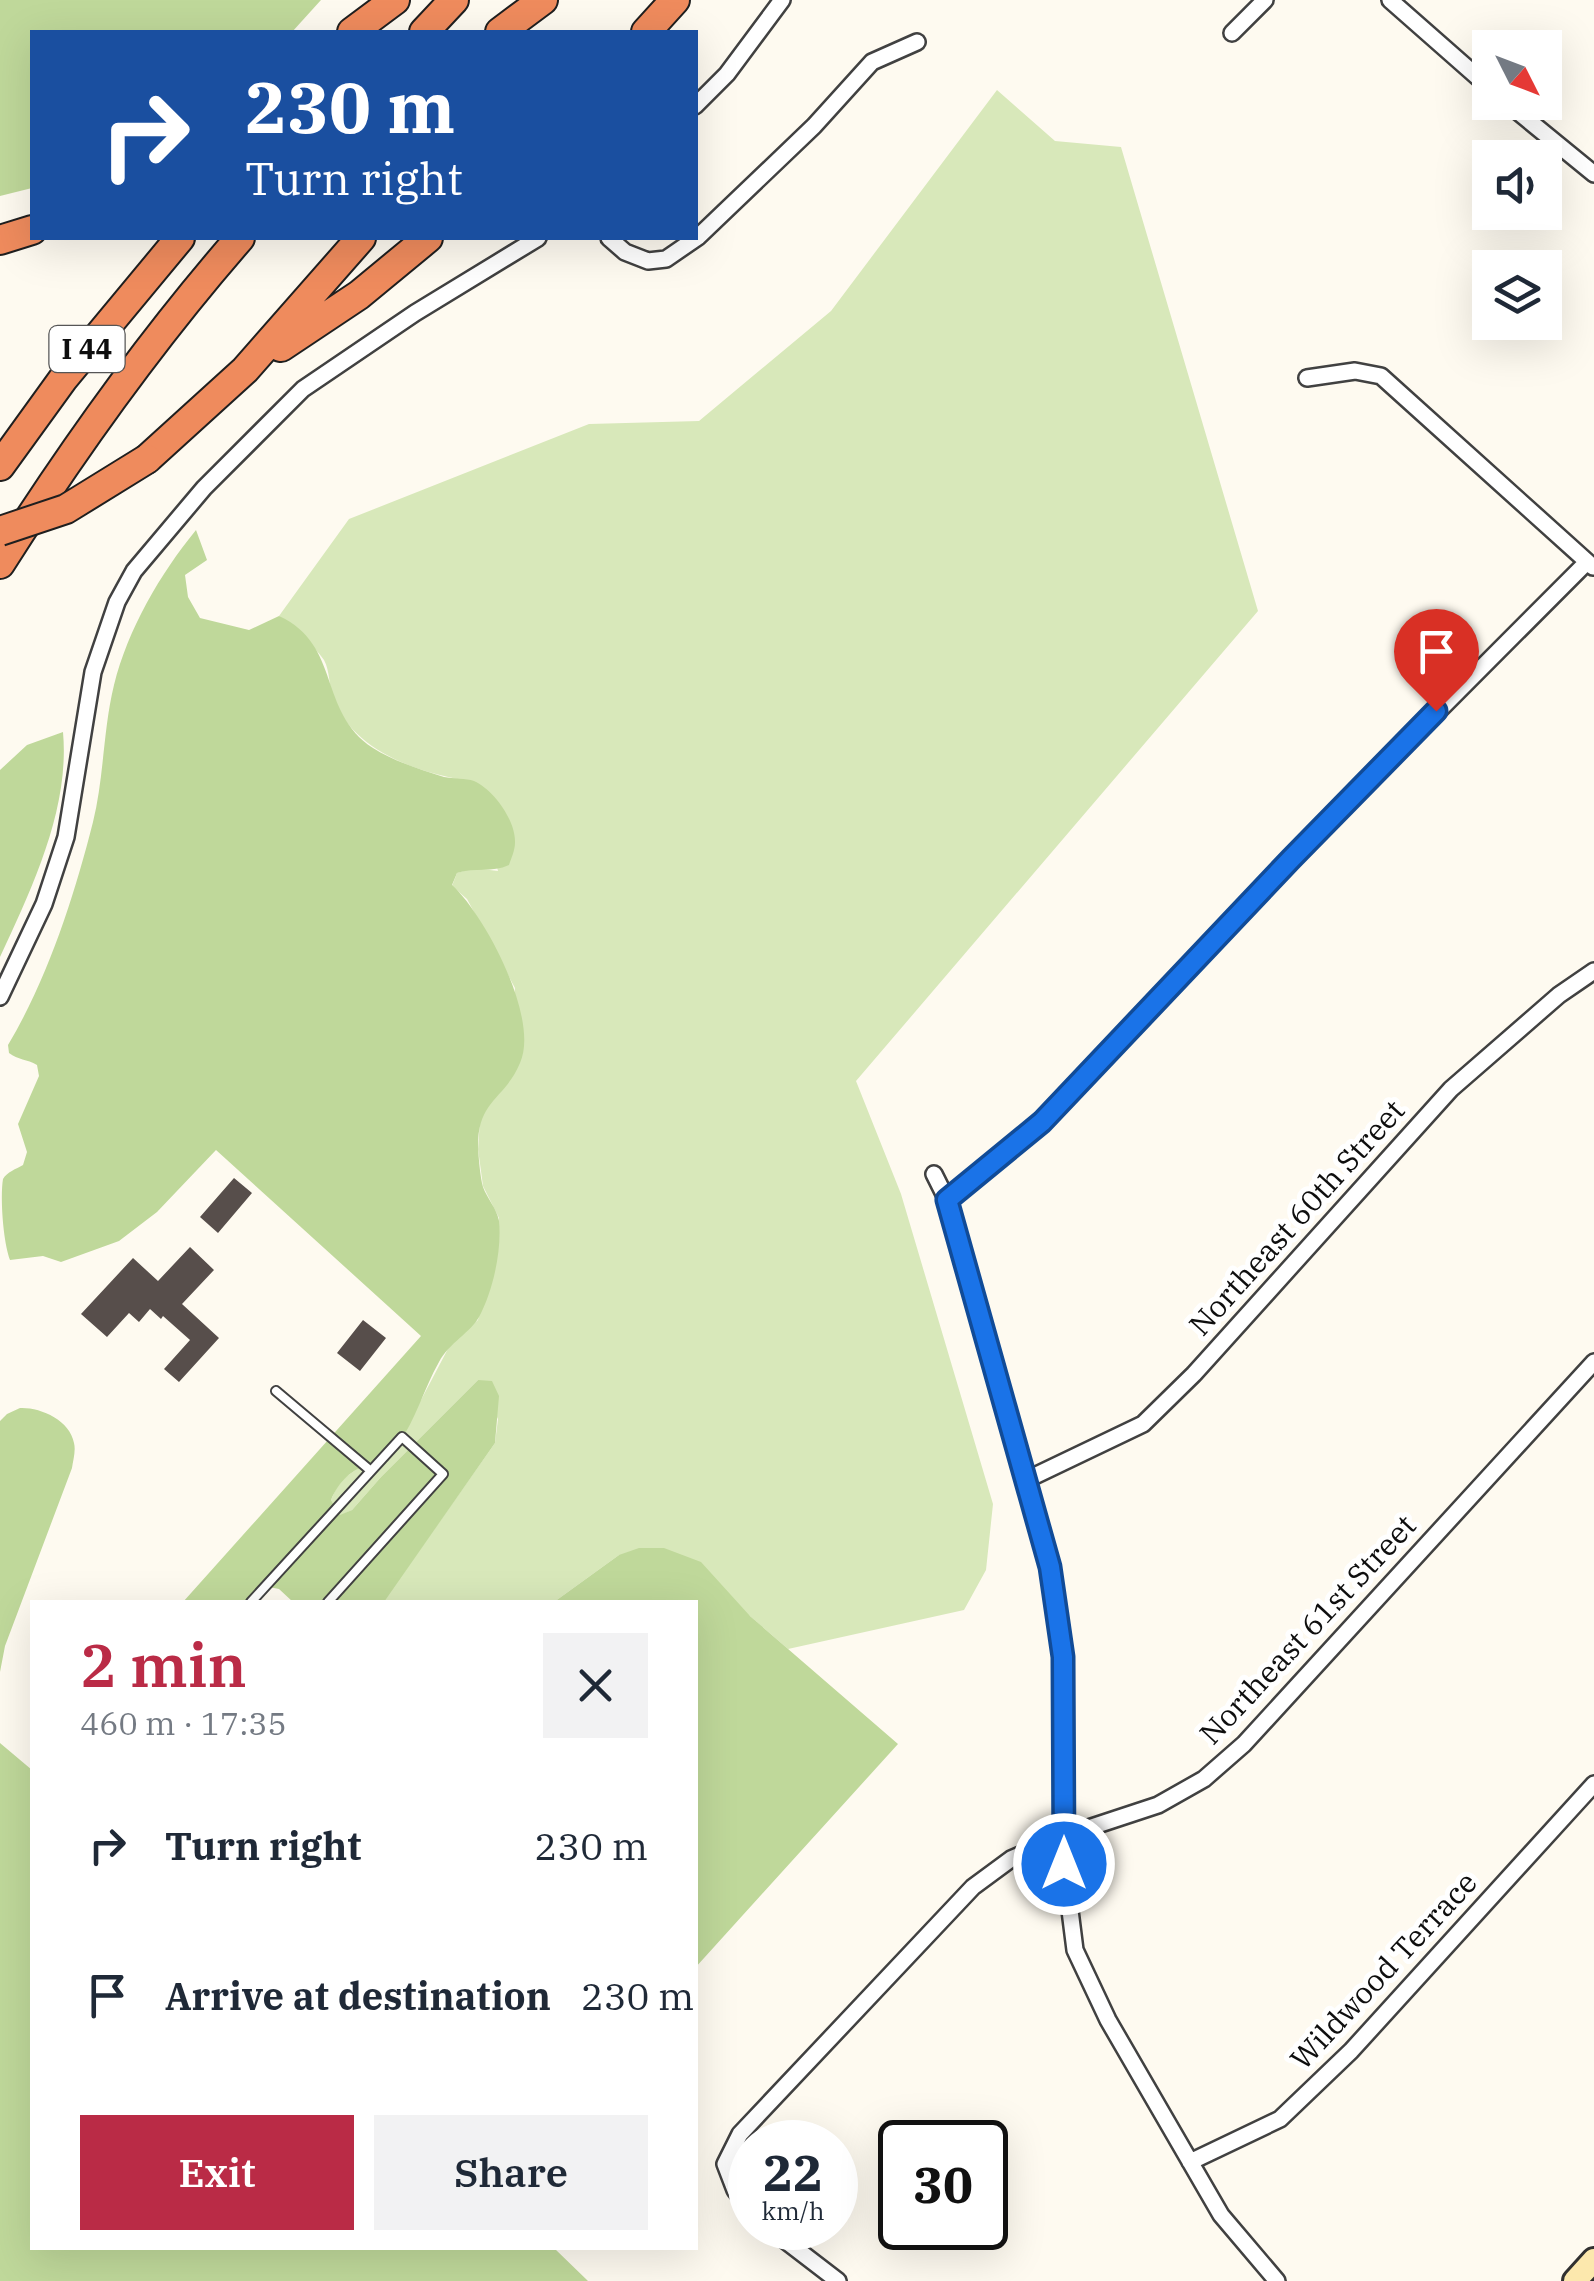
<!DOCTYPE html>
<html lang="en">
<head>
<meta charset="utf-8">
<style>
	:root { --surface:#fff; --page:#f2f2f3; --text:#1f2937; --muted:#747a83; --accent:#ba2b46 }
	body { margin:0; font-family:"IBM Plex Serif",serif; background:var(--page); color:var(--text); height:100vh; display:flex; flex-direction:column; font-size:38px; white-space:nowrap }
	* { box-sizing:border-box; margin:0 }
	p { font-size:32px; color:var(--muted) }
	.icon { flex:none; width:55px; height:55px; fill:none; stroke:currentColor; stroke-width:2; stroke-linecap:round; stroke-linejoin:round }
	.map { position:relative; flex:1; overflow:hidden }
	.sheet { position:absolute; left:30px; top:1600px; width:668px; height:650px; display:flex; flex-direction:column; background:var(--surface); border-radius:0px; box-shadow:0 10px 40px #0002 }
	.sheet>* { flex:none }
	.banner { position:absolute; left:30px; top:30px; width:668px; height:210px; border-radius:0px; box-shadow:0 10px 40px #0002; background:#1a4fa0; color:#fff; overflow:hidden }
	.needle { width:65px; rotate:132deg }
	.controls { position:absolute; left:1472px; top:30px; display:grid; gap:20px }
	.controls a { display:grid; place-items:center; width:90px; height:90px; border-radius:0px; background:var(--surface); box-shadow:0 10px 40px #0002; font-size:50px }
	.speed { position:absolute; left:728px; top:2120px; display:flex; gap:20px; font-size:50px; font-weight:700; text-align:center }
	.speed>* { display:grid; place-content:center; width:130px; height:130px; border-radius:50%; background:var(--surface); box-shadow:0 10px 40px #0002; line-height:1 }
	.speed small { font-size:25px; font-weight:400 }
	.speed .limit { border:5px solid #111; border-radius:15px; background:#fff; color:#111 }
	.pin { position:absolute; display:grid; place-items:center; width:85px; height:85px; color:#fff; margin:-102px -42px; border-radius:50% 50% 50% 0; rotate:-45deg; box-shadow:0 0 10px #0007 }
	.pin .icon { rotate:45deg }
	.me { position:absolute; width:110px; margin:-55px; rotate:0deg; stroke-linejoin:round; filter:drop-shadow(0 0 8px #0008) }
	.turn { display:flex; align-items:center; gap:35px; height:210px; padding:0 50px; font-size:45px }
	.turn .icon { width:130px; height:130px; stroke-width:2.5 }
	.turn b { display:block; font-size:70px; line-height:85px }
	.round { display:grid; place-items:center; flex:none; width:105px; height:105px; border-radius:0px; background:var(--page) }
	.headline { display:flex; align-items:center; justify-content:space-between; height:170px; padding:0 50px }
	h1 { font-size:60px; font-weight:600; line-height:75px; color:var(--accent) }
	.primary-button { display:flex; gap:20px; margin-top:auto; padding:20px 50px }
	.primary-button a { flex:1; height:115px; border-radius:0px; background:var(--accent); color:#fff; font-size:40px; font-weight:600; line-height:115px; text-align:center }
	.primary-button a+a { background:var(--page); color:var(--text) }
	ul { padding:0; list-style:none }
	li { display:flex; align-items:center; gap:30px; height:150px; padding:0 50px }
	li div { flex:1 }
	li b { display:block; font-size:38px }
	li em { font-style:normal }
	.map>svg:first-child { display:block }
</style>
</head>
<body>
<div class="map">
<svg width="1594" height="2281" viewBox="0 0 1594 2281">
	<rect width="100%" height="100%" fill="#fefaf0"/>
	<!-- green -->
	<path fill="#d8e8ba" d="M997 90 1055 141 1121 147 1258 611 856 1081 901 1194 993 1504 986 1570 964 1610 788 1649 750 1616 619 1555 554 1602H383L495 1443 498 1419 478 1380 381 1477 352 1510 340 1516 331 1500 339 1482 365 1463 421 1400 451 1343 478 1320 499 1218 483 1186 478 1149 480 1120 487 1105 507 1082 515 988 467 899 452 886 457 873 473 868 498 871 474 782C422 774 354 753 333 698 329 687 330 671 324 660 313 644 293 630 279 616L349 519 589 424 699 421 831 311Z"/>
	<!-- forest -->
	<path fill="#bfd89a" d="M0 0H321L292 32H32V188L0 196Z
		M196 530 207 560 185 575 188 597 200 618 249 630 279 616C342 645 317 711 373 748 393 761 422 770 444 777 453 779 466 778 474 781 494 790 516 821 515 843 515 850 511 859 509 865 492 873 475 867 457 873L452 885C485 915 540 1019 520 1063 504 1101 477 1099 478 1149 479 1160 480 1176 483 1187 487 1198 497 1209 499 1221 502 1250 493 1291 479 1317 471 1332 449 1343 439 1362 424 1388 416 1420 398 1444 377 1472 351 1456 331 1500L340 1515 352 1510 381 1477 478 1380 492 1381 499 1396 495 1443 384 1602H293L279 1589 264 1586 245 1602H183L421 1336 216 1150 157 1212 119 1241 61 1262 43 1256 10 1260C3 1241 0 1197 3 1179 7 1172 16 1169 23 1165L27 1152 18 1124 39 1076 37 1065C27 1059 18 1060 9 1053L8 1045C48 978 74 897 93 822 104 778 103 730 114 685 128 629 160 574 196 530Z
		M63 732C70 809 32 888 0 957V770L27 745Z
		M20 1408C40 1407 70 1420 74 1443 76 1451 73 1460 72 1468L5 1646 0 1672V1421L7 1414Z
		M639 1548H664L701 1562 750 1616 898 1744 695 1968V1602H554L619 1555Z
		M0 1743 32 1770V2248H554L588 2281H0Z"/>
	<!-- building -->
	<path fill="#574e4b" d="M234 1178 252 1193 218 1233 200 1217Z
		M190 1247 214 1270 182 1304 219 1338 179 1382 164 1369 190 1340 163 1316 161 1319 150 1309 139 1322 129 1313 107 1337 81 1314 133 1258 158 1281Z
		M363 1320 386 1338 360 1371 337 1353Z"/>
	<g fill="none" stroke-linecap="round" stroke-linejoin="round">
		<!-- lane casing -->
		<g stroke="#414141" stroke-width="12">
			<path id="lane" d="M276 1391 371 1471
				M251 1602 402 1437 443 1474 328 1602"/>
		</g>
		<!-- street casing -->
		<g stroke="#414141" stroke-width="20">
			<path id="street" d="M1390 0 1490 88
				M1232 33 1265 0
				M1506 102 1594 174
				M695 106 727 74 782 0
				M609 238 625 252 648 261 666 259 698 237 814 126 872 62 917 42
				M1307 378 1355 371 1381 376 1593 567
				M0 997 44 904 66 837 93 672 117 602 134 571 204 488 303 389 415 313 538 238
				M934 1174 947 1200 1051 1567 1063 1657 1064 1863 1075 1950 1108 2020 1221 2215 1277 2281
				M947 1200 1042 1123 1291 859 1587 562
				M1026 1480 1143 1424 1194 1374 1451 1089 1559 995 1594 971
				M1190 2162 1280 2119 1351 2051 1594 1784
				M750 2209 735 2190 725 2164 740 2134 973 1887 1011 1859 1064 1836 1158 1805 1204 1779 1244 1744 1594 1362
				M769 2228 838 2281"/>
		</g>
		<!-- secondary casing -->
		<g stroke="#303030" stroke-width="28">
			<path id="secondary" d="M1575 2281 1594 2260"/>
		</g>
		<!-- highway casing -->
		<g stroke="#1f1f1f" stroke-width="32">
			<path id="highway" d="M352 32 395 0
				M424 32 454 0
				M500 32 543 0
				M646 32 675 0
				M0 240 32 230
				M281 347 359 295 428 238
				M147 459 245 370 361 238
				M0 466 63 379 180 238
				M0 564C73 449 151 340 240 238"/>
		</g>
		<!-- lane -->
		<use href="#lane" stroke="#fff" stroke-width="8"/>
		<!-- street -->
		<use href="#street" stroke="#fff" stroke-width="15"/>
		<!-- secondary -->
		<use href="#secondary" stroke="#fce8ad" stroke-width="22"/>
		<!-- highway -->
		<use href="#highway" stroke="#ef8b5d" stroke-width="28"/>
		<!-- highway-bridge casing -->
		<g stroke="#1f1f1f" stroke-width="32" stroke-linecap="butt">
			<path id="highway-bridge" d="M0 531 66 509 147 459"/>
		</g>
		<!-- highway-bridge -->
		<use href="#highway-bridge" stroke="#ef8b5d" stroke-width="28"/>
	</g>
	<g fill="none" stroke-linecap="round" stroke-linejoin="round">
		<!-- route casing -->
		<g stroke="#114b97" stroke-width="25">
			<path id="route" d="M1064 1864 1063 1657 1050 1567 947 1200 1042 1122 1291 859 1436 711"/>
		</g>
		<!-- route -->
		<use href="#route" stroke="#1a73e8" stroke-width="18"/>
	</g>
	<g text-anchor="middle" stroke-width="10" stroke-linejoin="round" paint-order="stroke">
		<!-- shield labels -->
		<rect fill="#fff" stroke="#565656" stroke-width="2.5" x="49.5" y="326" width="75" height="46" rx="8"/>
		<g font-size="28" font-weight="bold" fill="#0e0e0e">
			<text x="87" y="359">I 44</text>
		</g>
		<!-- street labels -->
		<g font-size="30" fill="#0e0e0e" stroke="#fff">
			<text transform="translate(1297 1218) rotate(-48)" y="10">Northeast 60th Street</text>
			<text transform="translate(1308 1630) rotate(-47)" y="10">Northeast 61st Street</text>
			<text transform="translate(1384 1971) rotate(-47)" y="10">Wildwood Terrace</text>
		</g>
	</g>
</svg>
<div class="controls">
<a><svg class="needle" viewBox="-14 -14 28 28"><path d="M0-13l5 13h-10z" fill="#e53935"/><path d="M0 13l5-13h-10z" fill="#747a83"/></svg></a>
<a><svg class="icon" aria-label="sound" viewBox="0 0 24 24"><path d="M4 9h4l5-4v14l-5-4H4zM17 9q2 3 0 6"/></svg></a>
<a><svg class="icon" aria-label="layers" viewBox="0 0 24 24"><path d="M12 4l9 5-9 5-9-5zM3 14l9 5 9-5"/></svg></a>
</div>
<div class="speed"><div>22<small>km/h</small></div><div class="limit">30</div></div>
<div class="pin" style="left:1436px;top:711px;background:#d93025"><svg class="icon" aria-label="arrive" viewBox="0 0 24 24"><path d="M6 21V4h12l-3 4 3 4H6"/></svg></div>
<svg class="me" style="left:1064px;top:1864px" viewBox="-20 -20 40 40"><circle r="17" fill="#1a73e8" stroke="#fff" stroke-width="3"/><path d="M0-11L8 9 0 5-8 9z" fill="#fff"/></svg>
<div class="banner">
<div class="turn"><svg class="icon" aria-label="right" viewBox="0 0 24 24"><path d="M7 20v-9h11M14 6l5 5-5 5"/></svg><div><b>230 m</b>Turn right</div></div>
</div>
<section class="sheet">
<div class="headline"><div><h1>2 min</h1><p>460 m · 17:35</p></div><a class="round"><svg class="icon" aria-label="close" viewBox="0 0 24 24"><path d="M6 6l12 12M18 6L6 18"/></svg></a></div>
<ul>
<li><svg class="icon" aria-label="right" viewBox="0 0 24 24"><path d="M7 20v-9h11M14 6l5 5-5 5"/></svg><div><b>Turn right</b></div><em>230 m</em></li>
<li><svg class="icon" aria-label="arrive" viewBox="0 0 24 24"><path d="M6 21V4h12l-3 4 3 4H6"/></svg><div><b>Arrive at destination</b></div><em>230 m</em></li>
</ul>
<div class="primary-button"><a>Exit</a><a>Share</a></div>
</section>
</div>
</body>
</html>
